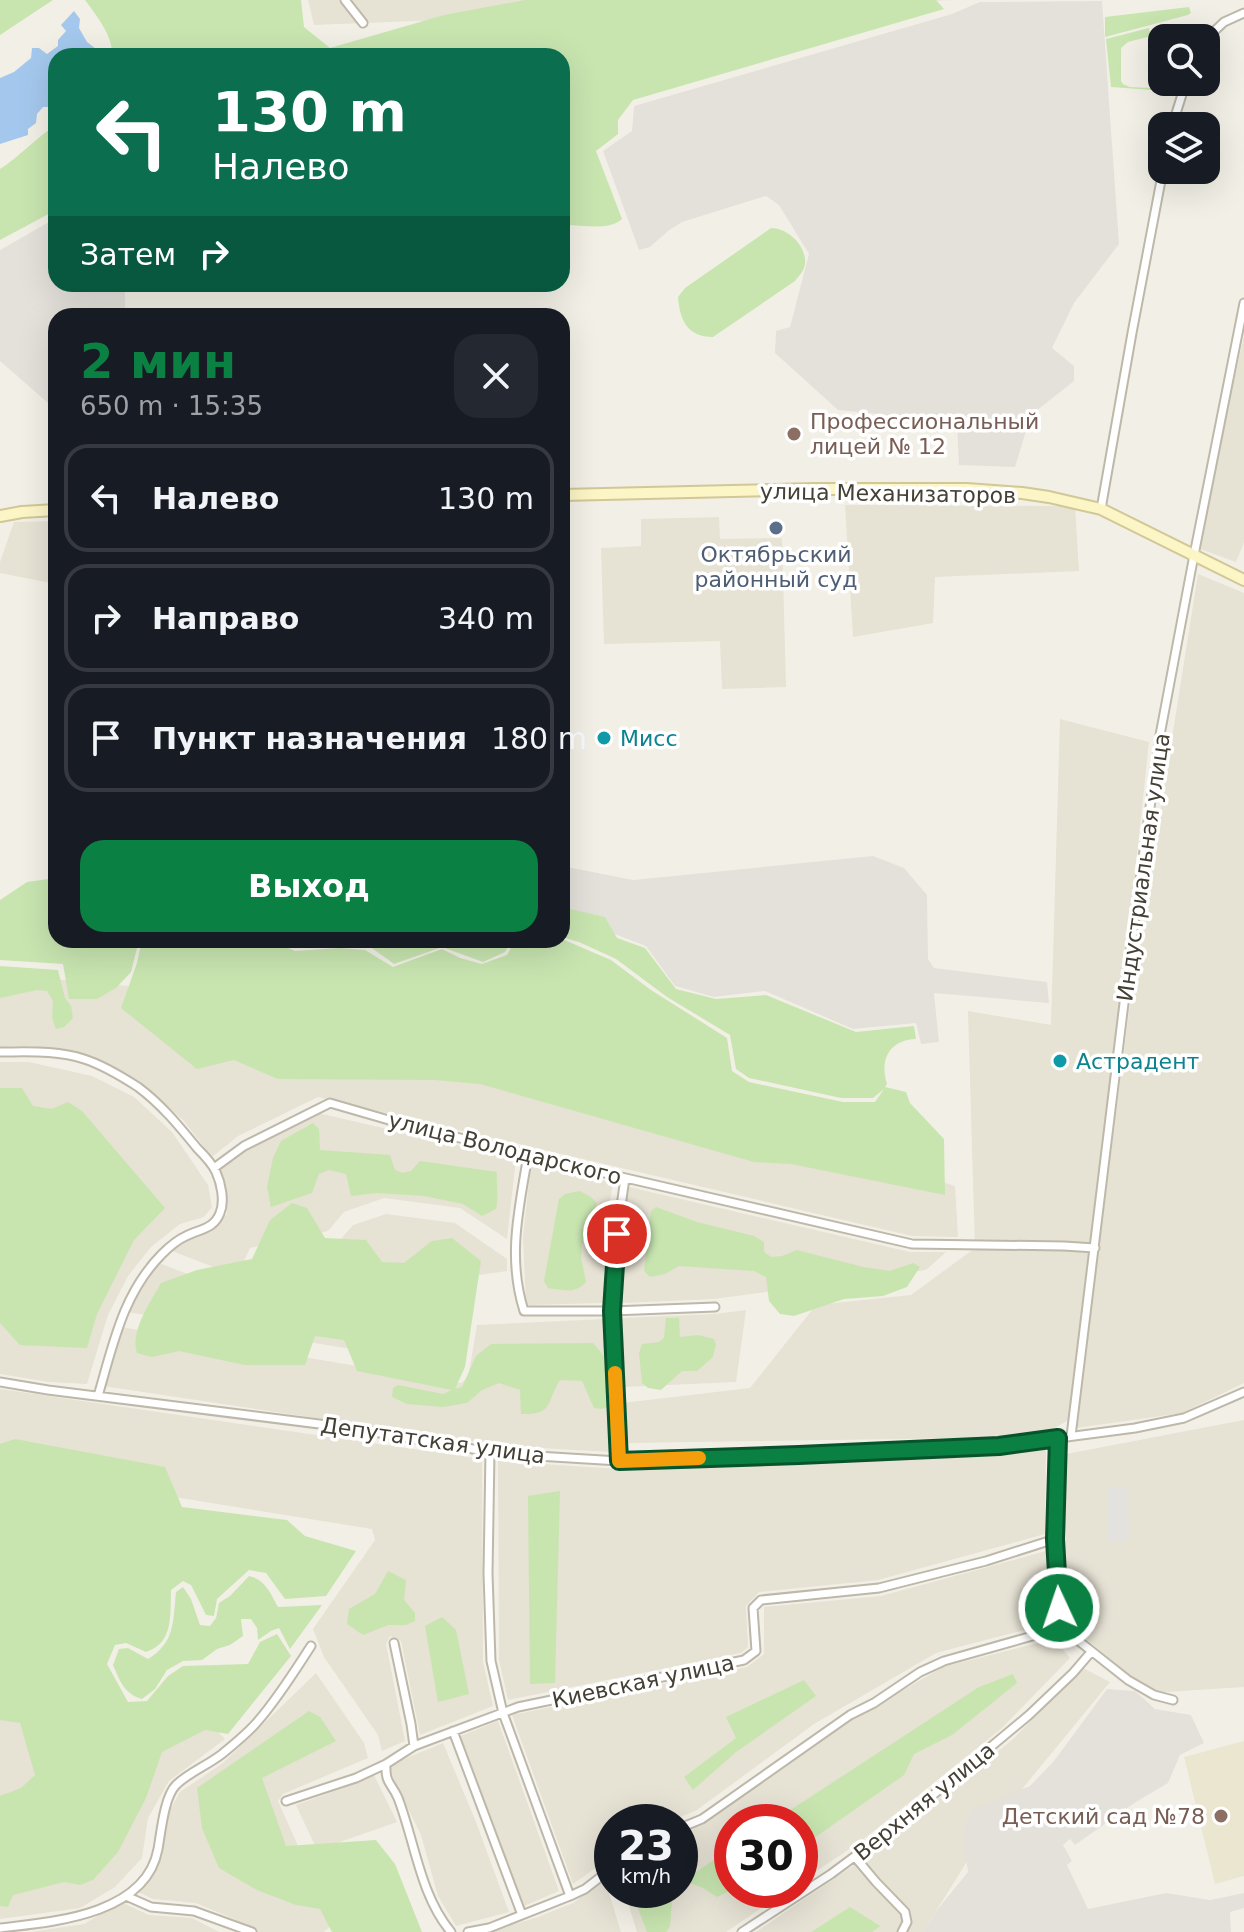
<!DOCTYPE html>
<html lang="ru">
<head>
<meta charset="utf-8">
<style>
	:root { --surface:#171b24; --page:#242831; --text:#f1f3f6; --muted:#9ea1a6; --line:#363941; --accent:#0b8043 }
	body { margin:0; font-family:"DejaVu Sans",sans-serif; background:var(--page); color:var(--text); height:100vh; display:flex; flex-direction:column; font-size:30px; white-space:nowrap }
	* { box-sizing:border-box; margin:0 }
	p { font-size:26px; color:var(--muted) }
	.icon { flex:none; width:44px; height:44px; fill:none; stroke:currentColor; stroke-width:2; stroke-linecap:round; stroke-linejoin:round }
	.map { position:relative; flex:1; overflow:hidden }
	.side { position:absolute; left:48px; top:308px; width:522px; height:640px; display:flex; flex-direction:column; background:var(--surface); border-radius:24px; box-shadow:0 8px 32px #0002 }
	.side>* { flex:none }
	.top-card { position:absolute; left:48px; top:48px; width:522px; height:244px; border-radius:24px; box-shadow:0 8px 32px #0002; background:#0b6e4f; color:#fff; overflow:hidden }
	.buttons { position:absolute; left:1148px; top:24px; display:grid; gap:16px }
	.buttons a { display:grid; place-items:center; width:72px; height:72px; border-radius:16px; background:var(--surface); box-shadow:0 8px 32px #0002; font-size:40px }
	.speed { position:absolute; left:594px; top:1804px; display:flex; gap:16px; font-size:40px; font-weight:700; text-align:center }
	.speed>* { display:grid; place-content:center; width:104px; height:104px; border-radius:50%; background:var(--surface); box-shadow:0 8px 32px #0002; line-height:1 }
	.speed small { font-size:20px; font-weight:400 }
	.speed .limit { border:12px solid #d22; background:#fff; color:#111 }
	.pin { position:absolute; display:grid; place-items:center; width:68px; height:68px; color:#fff; margin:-34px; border:4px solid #fff; border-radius:50%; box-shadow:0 2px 8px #0007 }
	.me { position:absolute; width:88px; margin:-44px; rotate:357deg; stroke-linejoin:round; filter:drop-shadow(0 0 6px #0008) }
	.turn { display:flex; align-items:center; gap:28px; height:168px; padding:0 32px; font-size:36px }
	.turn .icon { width:104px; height:104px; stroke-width:2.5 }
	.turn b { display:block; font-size:56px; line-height:68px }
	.then { display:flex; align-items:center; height:76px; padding:0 32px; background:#0003; gap:16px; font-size:30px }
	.round { display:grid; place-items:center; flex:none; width:84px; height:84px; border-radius:24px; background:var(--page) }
	.head { display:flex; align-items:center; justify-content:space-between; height:136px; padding:0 32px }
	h1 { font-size:48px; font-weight:600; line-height:60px; color:var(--accent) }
	.button { display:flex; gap:16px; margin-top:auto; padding:16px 32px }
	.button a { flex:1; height:92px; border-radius:24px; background:var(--accent); color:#fff; font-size:32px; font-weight:600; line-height:92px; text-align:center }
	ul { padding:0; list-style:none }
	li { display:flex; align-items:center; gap:24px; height:108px; margin:0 16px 12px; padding:0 16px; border:4px solid var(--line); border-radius:24px }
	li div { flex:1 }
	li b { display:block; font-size:30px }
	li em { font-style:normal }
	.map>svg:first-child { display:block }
</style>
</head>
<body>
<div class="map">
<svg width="1244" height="1932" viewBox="0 0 1244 1932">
	<rect width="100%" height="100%" fill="#f2f0e6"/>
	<!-- residential -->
	<path fill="#e6e2d4" d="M308 0H955L314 25Z
		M1244 336V542L1236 562 1200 549 1198 543Z
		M845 505 1075 506 1079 571 935 577 933 623 853 637Z
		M719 517 720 539 782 538 786 687 722 689 720 641 604 644 601 548 641 546V519Z
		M56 521V584L0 573V562L14 522Z
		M1198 574 1244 593V1383L1182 1413 1076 1428 1131 997Z
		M1060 719 1149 742 1095 1248 1072 1418 1039 1437 627 1443 622 1403 750 1388 816 1305 911 1295 975 1248 968 1011 1051 1025Z
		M0 974 439 1015 955 1186 958 1237 912 1236 318 1097 238 1136 212 1157 183 1120 142 1084 97 1061 31 1046 0 1047Z
		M0 1062H29L92 1076 134 1097 172 1132 208 1185 212 1207 204 1217 180 1224 151 1247 128 1276 108 1315 87 1384 49 1382 0 1374Z
		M318 1113 516 1159 507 1239 460 1208 384 1198 344 1212 328 1231 250 1248 237 1276 172 1251 187 1238 213 1230 227 1214 220 1170 246 1150Z
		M531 1163 613 1183 605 1232 604 1303 526 1305 523 1237Z
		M629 1187 910 1252H946L926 1270 714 1299 620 1303 621 1233Z
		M386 1214 455 1223 507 1259V1271L472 1276 454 1366 127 1312 159 1263 239 1294 335 1246 353 1225Z
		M746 1310 736 1382 624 1387 620 1318 715 1314Z
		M605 1319 611 1452 503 1446 103 1386 121 1327 461 1383 468 1378 477 1325Z
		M0 1389 482 1459 483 1662 493 1706 420 1735 401 1641 390 1636 386 1644 405 1741 382 1751 378 1735 324 1657 313 1629 375 1540 372 1529 0 1469Z
		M1244 1420V1687L1150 1693 1070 1625 1061 1455Z
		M1046 1448 1045 1534 878 1580 759 1592 746 1606 748 1647 741 1653 508 1700 499 1660 498 1461 619 1469 998 1456Z
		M1046 1551 1048 1611 1051 1623 936 1653 814 1724 697 1810 668 1822H612V1856L573 1884 512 1715 747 1667 764 1654V1607L881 1596Z
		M0 1637 44 1780 195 1708 225 1739 169 1781 148 1818 142 1858 115 1887 80 1908 0 1919Z
		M1054 1639 1070 1658 1002 1728 860 1842 800 1882V1822H732V1890H788L726 1932H637L624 1890H680V1834L705 1823 822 1737 943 1667Z
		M1083 1668 1110 1682 981 1839 923 1932H756L869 1855 1012 1740Z
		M316 1673 364 1743 368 1758 283 1794 278 1801 333 1924 324 1932H257L234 1919 196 1903 153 1899 134 1890 155 1867 163 1823 180 1792 223 1763Z
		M498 1721 559 1891 524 1906 458 1737Z
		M443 1743 476 1822 509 1912 456 1926 438 1896 421 1835 387 1766Z
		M373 1773 397 1822 317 1850 296 1805 352 1785Z
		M605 1880 621 1932H489L538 1917 573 1903Z
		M121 1902 149 1915 192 1918 219 1932H30L84 1924Z"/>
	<!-- industrial -->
	<path fill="#e4e1db" d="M1102 1 1119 244 1074 303 1052 348 1074 366V381L1031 415 1015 467 959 465 957 422 838 410 775 353 776 331 790 327 809 254 779 205 766 196 682 222 668 231 650 247 639 250 603 151 632 131 634 106 952 14 980 2Z
		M56 218V284H125V316H56V410L0 361V250Z
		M873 856 904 868 927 895 928 959 934 968 1047 982 1049 1003 934 993 939 1042 921 1044 916 1023 853 1029 765 991 714 997 675 986 646 946 562 914V866L633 880Z
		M1107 1689 1135 1691 1155 1709 1191 1715 1204 1743 1180 1755 1168 1783 1136 1802 1075 1845 1070 1839 1063 1845 1072 1861 1067 1865 1088 1909 1166 1893 1210 1900 1244 1893V1908L1230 1912 1231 1932H923L937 1910 968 1872 963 1838 970 1810 1030 1786 1054 1761Z"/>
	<!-- education -->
	<path fill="#ebe6d0" d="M1244 1741V1876L1215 1884 1184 1757Z"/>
	<!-- green -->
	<path fill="#c8e5b0" d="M0 0H53L0 35Z
		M85 0H301L304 27 330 48 444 15 525 0H936L944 9 633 100 618 120V134L596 151 622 219C608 232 580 224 562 225V56H112C114 37 96 15 85 0Z
		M1189 7 1191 13 1188 15 1105 37V17Z
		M1149 28 1151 36 1128 42 1121 48V81L1123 84 1130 87 1151 88 1152 90 1111 87 1106 39Z
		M56 125V210L0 240V169C20 156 36 138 56 125Z
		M771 228C787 228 807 245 805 264 804 271 799 276 795 281L713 337C687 337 680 320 678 297L685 288Z
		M56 878V940H139L131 972 116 988 97 999H69L63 964 0 960V900L27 882Z
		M562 907 605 917 617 938 645 948 676 989 716 999 766 995 856 1032 914 1026 916 1039C890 1040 879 1059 887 1084L885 1087 906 1092 910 1103 944 1139 945 1195 791 1164 754 1162 480 1084 435 1080 278 1079 234 1060 197 1069 121 1008 137 963 142 940H269L295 951 340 948 365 950 393 967 442 949 460 958 482 964 507 955 515 940 562 939 611 960 651 990 727 1038 732 1071 749 1082 843 1102H875L884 1089 873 1098H841L749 1078 736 1069 730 1035 667 997 616 959 579 942 562 937Z
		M279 940H456L463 942 467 940H512L505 952 483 962 442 947 394 964 369 946H297Z
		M0 966 58 970 65 998 71 1006 73 1018 64 1027 56 1029 52 1017 53 1001 47 991 37 990 0 998Z
		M0 1088H22L33 1106 52 1109 68 1102 82 1111 165 1208 134 1240 97 1314 87 1348 20 1345 0 1323Z
		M313 1123 319 1129 320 1150 390 1155 395 1170 402 1173 411 1171 420 1161 497 1172C496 1184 499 1197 496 1209L482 1216 463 1204 424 1196 377 1193 351 1196 346 1174 329 1170 319 1174 312 1193 271 1207 267 1187 273 1158 281 1141Z
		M580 1191 591 1197 597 1203 582 1244 581 1257 586 1282C576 1294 562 1290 548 1288L544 1281 559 1199 565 1194Z
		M292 1203 307 1208 325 1238 366 1240 382 1262 404 1263 432 1241 452 1238 481 1261 465 1367 455 1389 462 1387 476 1356 491 1344 593 1343 609 1362 612 1406 601 1409 594 1408 582 1381 560 1380C546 1402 554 1415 521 1414L520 1390 499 1383 482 1390 467 1403 443 1407 407 1404 392 1397 393 1388 398 1385 443 1394 452 1390 357 1371 344 1340 315 1336 305 1365H245L179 1351 152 1357 137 1353C130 1331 150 1303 161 1283L197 1270 252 1259 270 1220Z
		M656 1207 697 1222 754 1236 764 1242V1252L771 1257 782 1256 797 1250 863 1267 890 1271 913 1263 920 1267 907 1287 883 1296 844 1299 794 1316 780 1314 769 1301 766 1277 754 1271 679 1266 665 1274 650 1277 644 1271 651 1211Z
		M666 1318H679L680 1337 698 1335 714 1339 716 1344 713 1357 697 1371H682L661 1390 648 1388 642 1383 639 1353 642 1344 659 1342 664 1338Z
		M15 1439 165 1467 182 1507 287 1520 305 1536 356 1551 326 1596 285 1599 266 1573 249 1570 217 1599 214 1616 206 1615 191 1585 183 1581 171 1590C170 1615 174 1643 146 1652L126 1643 115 1645 107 1664 128 1702 147 1701 168 1676 183 1666 248 1664 260 1642 277 1634 291 1656 228 1734 205 1730 162 1752 146 1798 118 1852 93 1880 80 1885 64 1882 13 1895 8 1907 0 1906V1796L21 1788 35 1775 20 1723 0 1720V1444Z
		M560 1491 555 1683 530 1684 528 1496Z
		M388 1571 406 1580 404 1600 415 1613V1621L406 1625H388L363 1635 347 1624 349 1609 375 1594Z
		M249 1576C265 1579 271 1594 278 1607L322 1605 290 1649 279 1628 271 1631 258 1640 257 1628 251 1619H241L243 1636 230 1645 217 1649 202 1660 183 1661 167 1670 155 1689 142 1699C124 1694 120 1681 113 1665L119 1649 128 1648 148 1659C175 1643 173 1621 176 1592L183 1587 191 1599 200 1625 210 1626 216 1618 219 1603 230 1596Z
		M442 1617 456 1630 469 1694 438 1702 425 1626Z
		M1013 1674 1017 1683 952 1735 914 1754 904 1775 800 1848V1822H772L979 1687Z
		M804 1680 816 1696 736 1752 693 1790 684 1777 736 1738 726 1717Z
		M309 1711 320 1717 336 1741 262 1778 286 1846 376 1840 395 1864 422 1932H332L320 1909 296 1905 257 1890 219 1868 202 1828 197 1788Z
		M732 1848V1890L717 1897 703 1888 690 1883 680 1889V1871L696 1872Z
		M631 1890H678L673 1892 670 1926 666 1932H647Z
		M850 1907 880 1926 872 1932H811Z"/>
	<!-- parking -->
	<path fill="#e3e2de" d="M1107 1487H1128L1129 1541 1108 1542Z"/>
	<!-- water -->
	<path fill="#a4c8ed" d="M74 11 80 19 79 28 87 42 105 56H56V105L51 107H43L37 114 36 123 28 129V135L0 144V78L14 72 31 58 32 48H39L47 54 58 46V40L66 31 61 25Z"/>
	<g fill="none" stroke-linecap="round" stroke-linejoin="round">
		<!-- street casing -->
		<g stroke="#bdb8a9" stroke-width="11">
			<path id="street" d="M345 0 363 23
				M1206 39 1224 22 1244 13
				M1172 126 1186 82
				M1101 509 1132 333 1163 170
				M0 1052C28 1052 57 1050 84 1059 103 1065 121 1076 138 1087 161 1104 179 1126 197 1148 204 1155 212 1163 216 1172 221 1183 225 1201 220 1213 214 1229 200 1229 186 1236 177 1240 169 1247 162 1254 123 1293 113 1345 98 1396
				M528 1155C519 1209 507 1257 524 1311H612L715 1307
				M214 1168 244 1146 330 1103 406 1125 617 1176 912 1244 1064 1246 1095 1248
				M0 1382 48 1390 351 1428 502 1454 619 1461 799 1455 999 1446 1135 1428 1184 1418 1244 1392
				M1071 1436 1132 938 1160 735 1194 555 1244 303
				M1058 1438 1055 1539 1059 1608 1064 1627 1075 1638 1128 1680 1154 1695 1173 1700
				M490 1452 488 1574 491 1661 503 1713 570 1896
				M619 1461 612 1311 617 1234 625 1178
				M394 1643 411 1724 414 1746
				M453 1731 522 1915
				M386 1764C385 1784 391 1782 398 1798 415 1842 420 1895 451 1932
				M286 1801 356 1778 386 1764 414 1746 518 1707 744 1660 756 1651 753 1608 761 1600 879 1588 986 1561 1055 1539
				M680 1828 702 1819 850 1715 874 1703 920 1672 944 1661 1064 1627
				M855 1857 876 1882 905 1912 907 1922 902 1932
				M126 1896 151 1907 194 1911 252 1932
				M0 1928C53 1922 146 1915 158 1849 161 1833 164 1797 176 1785 188 1773 208 1765 222 1754 234 1744 248 1733 258 1721 278 1698 294 1672 311 1646
				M468 1932 489 1928 570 1896 585 1889 612 1868
				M742 1932 831 1874 897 1825 1029 1715 1073 1673 1091 1652"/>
		</g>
		<!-- secondary casing -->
		<g stroke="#d1c797" stroke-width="14">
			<path id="secondary" d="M562 495 815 489H967L1022 493 1049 497 1101 509 1244 580
				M0 516 22 512 56 510"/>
		</g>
		<!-- street -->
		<use href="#street" stroke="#fff" stroke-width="7"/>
		<!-- secondary -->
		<use href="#secondary" stroke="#fcf5c6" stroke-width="10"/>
	</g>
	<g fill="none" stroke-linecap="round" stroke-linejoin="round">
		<!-- route casing -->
		<g stroke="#07532c" stroke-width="20">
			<path id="route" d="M617 1234 612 1311 619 1461 799 1455 999 1446 1058 1438 1055 1539 1059 1608"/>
		</g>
		<!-- route -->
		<use href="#route" stroke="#0b8043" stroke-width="14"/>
		<!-- slow -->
		<path stroke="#f59e0b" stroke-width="14" d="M615 1373 619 1461 699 1458"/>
	</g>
	<!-- markers -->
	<g fill="#8d6e63" stroke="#fff" stroke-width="3">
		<circle cx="794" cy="434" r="8"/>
		<circle cx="1221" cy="1816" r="8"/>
	</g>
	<circle fill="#5c6f8a" stroke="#fff" stroke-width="3" cx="776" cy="528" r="8"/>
	<g fill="#0f9aa8" stroke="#fff" stroke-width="3">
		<circle cx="604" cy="738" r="8"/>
		<circle cx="1060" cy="1061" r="8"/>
	</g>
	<g text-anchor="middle" stroke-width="7" stroke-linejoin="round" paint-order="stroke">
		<!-- education labels -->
		<g font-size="22" fill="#785e54" stroke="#fff" text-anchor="start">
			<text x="810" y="429">Профессиональный<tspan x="810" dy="25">лицей № 12</tspan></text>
			<text x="1205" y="1824" text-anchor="end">Детский сад №78</text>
		</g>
		<!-- street labels -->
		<g font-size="22" fill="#454035" stroke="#fff">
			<text transform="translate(888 493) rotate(1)" y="8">улица Механизаторов</text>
			<text transform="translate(1143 867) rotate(-82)" y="8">Индустриальная улица</text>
			<text transform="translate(505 1148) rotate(14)" y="8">улица Володарского</text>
			<text transform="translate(433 1440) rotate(8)" y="8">Депутатская улица</text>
			<text transform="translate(643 1681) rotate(-12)" y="8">Киевская улица</text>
			<text transform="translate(924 1801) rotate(-39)" y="8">Верхняя улица</text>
		</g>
		<!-- service labels -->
		<g font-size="22" fill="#4e5e75" stroke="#fff">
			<text x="776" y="562">Октябрьский<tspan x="776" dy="25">районный суд</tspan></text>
		</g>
		<!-- culture labels -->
		<g font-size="22" fill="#0d838f" stroke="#fff" text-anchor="start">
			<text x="620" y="746">Мисс</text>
			<text x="1076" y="1069">Астрадент</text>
		</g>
	</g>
</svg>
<div class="buttons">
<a><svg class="icon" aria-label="search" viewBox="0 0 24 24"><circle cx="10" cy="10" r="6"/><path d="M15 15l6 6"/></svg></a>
<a><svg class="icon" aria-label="layers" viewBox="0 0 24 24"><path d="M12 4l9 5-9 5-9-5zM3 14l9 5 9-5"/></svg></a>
</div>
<div class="speed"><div>23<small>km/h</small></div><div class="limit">30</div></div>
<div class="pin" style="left:617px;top:1234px;background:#d93025"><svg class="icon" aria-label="arrive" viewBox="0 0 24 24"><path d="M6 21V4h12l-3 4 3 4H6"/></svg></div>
<svg class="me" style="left:1059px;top:1608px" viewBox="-20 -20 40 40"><circle r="17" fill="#0b8043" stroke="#fff" stroke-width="3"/><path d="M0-11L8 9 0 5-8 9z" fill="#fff"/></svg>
<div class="top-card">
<div class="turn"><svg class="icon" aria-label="left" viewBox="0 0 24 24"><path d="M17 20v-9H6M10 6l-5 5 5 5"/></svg><div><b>130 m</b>Налево</div></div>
<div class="then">Затем<svg class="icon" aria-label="right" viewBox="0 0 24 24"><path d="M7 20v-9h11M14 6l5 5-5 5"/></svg></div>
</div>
<section class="side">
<div class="head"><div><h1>2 мин</h1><p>650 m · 15:35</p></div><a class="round"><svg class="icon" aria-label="close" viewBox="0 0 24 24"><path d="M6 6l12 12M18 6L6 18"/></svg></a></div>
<ul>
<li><svg class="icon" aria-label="left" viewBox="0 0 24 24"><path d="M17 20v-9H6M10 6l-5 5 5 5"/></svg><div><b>Налево</b></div><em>130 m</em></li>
<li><svg class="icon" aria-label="right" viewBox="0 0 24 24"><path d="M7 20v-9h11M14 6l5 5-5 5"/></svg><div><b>Направо</b></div><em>340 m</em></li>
<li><svg class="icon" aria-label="arrive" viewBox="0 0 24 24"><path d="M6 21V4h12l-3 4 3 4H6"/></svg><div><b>Пункт назначения</b></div><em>180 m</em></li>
</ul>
<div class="button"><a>Выход</a></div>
</section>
</div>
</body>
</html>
